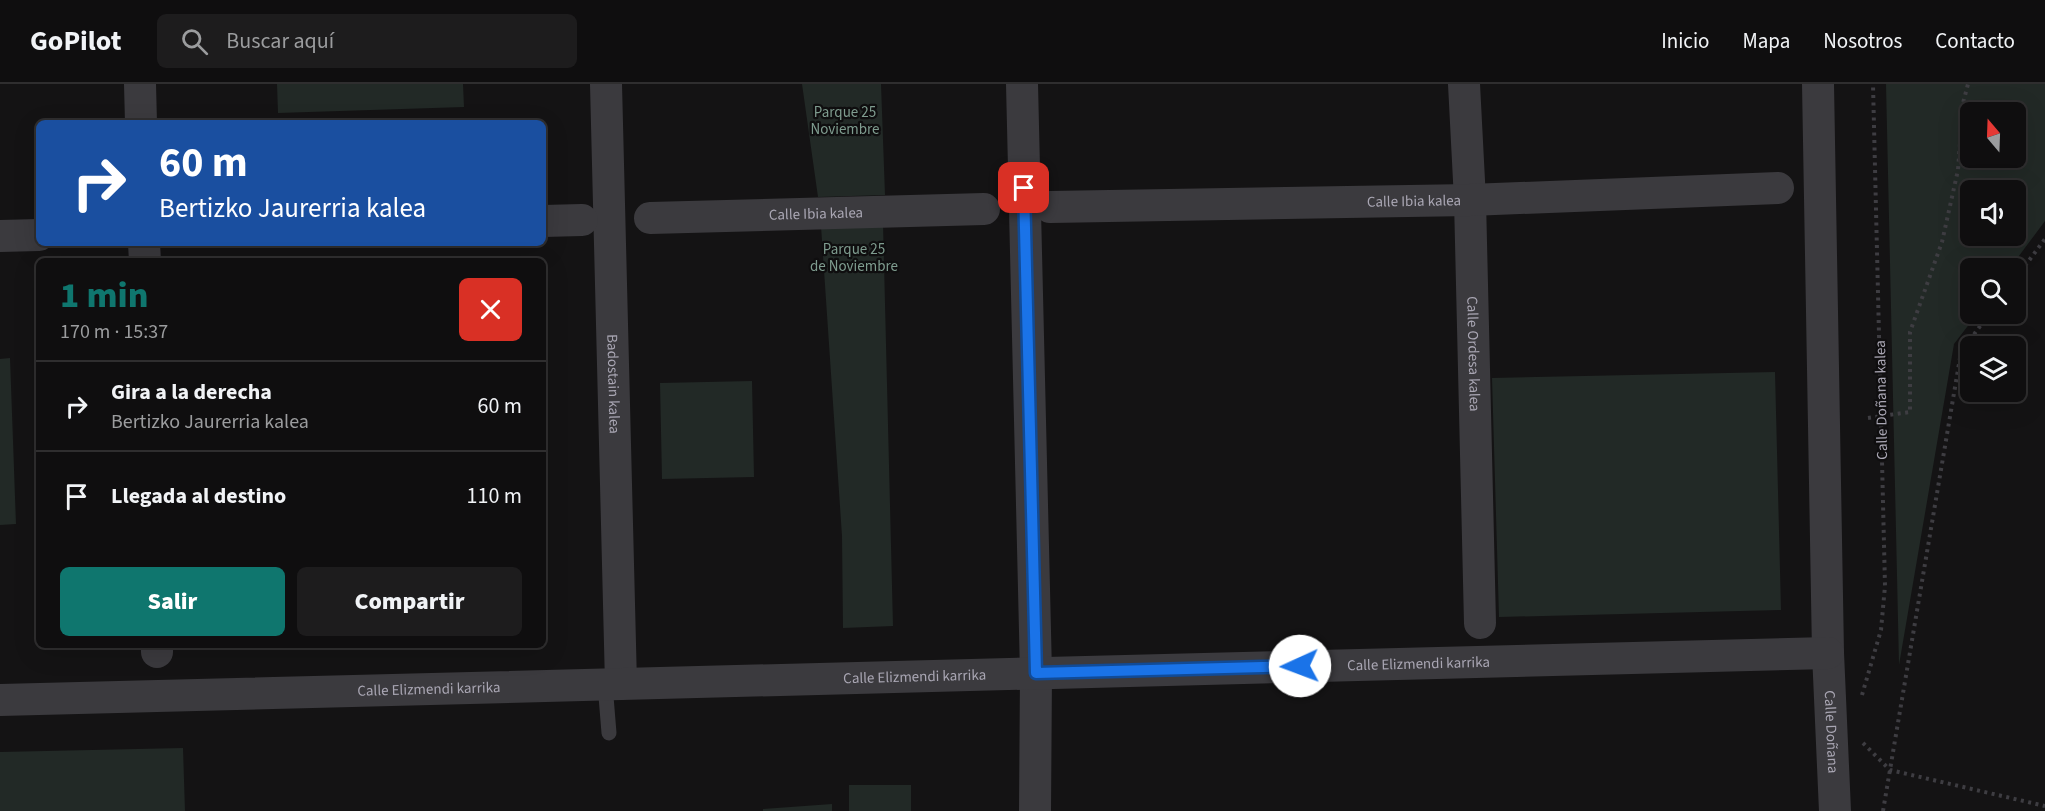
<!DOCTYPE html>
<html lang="es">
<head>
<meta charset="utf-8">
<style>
	:root { --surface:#0f0e0f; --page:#1d1c1d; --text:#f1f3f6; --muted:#9b9c9e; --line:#2f2e2f; --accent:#0f766e }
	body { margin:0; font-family:"Source Sans 3",sans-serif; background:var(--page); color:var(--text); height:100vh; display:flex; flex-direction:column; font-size:22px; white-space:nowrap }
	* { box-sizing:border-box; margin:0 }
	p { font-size:20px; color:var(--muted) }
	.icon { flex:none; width:33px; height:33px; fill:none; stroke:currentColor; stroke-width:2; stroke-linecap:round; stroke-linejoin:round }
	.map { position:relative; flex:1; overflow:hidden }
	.drawer { position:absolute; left:36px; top:174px; width:510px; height:390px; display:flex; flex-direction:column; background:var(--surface); border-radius:9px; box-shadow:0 6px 24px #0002,0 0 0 2px var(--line) }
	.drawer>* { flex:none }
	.hud { position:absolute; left:36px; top:36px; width:510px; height:126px; border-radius:9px; box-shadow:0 6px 24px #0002,0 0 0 2px var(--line); background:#1a4fa0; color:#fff; overflow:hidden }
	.needle { width:39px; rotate:341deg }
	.controls { position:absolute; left:1960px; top:18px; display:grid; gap:12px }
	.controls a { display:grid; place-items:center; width:66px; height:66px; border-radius:9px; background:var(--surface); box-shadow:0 6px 24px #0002,0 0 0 2px var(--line); font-size:30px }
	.pin { position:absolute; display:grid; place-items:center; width:51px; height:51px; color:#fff; margin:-26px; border-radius:12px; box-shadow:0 3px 9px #0006 }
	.me { position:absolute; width:66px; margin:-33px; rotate:268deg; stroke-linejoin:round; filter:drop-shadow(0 0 4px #0008) }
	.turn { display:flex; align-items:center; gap:21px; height:126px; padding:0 24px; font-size:27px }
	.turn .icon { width:78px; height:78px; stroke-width:2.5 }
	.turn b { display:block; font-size:42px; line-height:51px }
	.round { display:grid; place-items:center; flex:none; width:63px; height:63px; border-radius:9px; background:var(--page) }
	.head { display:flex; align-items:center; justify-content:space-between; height:102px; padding:0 24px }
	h1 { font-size:36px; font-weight:800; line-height:45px; color:var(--accent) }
	.action { display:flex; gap:12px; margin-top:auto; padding:12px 24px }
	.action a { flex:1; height:69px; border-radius:9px; background:var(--accent); color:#fff; font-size:24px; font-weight:800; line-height:69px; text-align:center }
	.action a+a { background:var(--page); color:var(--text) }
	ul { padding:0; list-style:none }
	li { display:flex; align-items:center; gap:18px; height:90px; padding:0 24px; border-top:2px solid var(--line) }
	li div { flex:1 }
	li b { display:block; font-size:22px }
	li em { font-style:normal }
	header { display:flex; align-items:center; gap:36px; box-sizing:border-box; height:84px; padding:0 30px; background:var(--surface); border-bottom:2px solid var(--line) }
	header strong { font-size:28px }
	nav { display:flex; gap:33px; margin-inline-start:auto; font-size:21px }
	.search { width:420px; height:54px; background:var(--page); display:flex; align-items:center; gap:15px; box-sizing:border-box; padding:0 21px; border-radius:9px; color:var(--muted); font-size:22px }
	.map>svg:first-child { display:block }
</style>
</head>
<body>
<header>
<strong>GoPilot</strong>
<div class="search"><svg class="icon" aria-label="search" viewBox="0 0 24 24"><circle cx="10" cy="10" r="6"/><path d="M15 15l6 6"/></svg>Buscar aquí</div>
<nav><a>Inicio</a><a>Mapa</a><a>Nosotros</a><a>Contacto</a></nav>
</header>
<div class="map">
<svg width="2045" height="727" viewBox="0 0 2045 727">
	<rect width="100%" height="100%" fill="#141314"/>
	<!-- green -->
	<path fill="#222926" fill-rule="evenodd" d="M277 0H463L464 23 278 29Z
		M802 0H881L885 111 818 113Z
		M1886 0H2045V137L2010 184H1971V230H1977L1954 260 1899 581ZM1971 28H2016V74H1971ZM1971 106H2016V152H1971Z
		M883 139 893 542 843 544 842 452 821 142Z
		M10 274 16 440 0 441V275Z
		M1775 288 1781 526 1499 533 1492 294Z
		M752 297 754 393 662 395 660 299Z
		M183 664 185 727H0V668Z
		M849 701H911V727H849Z
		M832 720V727H763V725Z"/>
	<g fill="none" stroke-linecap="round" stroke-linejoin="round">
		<!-- path -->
		<path stroke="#3e3d42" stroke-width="4" stroke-dasharray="3 4.5" stroke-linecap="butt" d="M2016 194 2045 155
			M1868 334 1910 328V248L1942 158 1958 86 1963 19 1968 0
			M1862 611 1881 546 1885 502 1873 0
			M1863 659 1890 686 2045 722
			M1883 727 1961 268 1989 230"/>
		<!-- lane -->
		<path stroke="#3b3a3e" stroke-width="15" d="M605 600 609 649"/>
		<!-- street -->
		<g stroke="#3b3a3e" stroke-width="32">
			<path d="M140 0 141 39"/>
			<path id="s1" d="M606 0 621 600"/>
			<path d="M1022 0 1036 589 1035 727"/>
			<path id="s2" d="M1464 0 1470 116 1480 539"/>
			<path id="s3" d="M1818 0 1828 569 1835 727"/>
			<path id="s4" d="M1050 123 1470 116 1778 104"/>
			<path id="s5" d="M650 134 984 125"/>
			<path d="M543 137 582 136"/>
			<path d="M0 152 39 151"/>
			<path d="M144 159 145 177"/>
			<path d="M157 561V568"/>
			<path id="s6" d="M0 616 1828 569"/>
		</g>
	</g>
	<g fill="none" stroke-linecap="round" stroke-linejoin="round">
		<!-- route casing -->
		<g stroke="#114b97" stroke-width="15">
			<path id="route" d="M1024 104 1036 589 1300 582"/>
		</g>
		<!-- route -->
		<use href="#route" stroke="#1a73e8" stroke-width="10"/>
	</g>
	<g text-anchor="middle" stroke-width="4.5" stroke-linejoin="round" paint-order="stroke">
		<!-- park labels -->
		<g font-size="15" fill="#7f9c8f" stroke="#0f0e0f">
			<text x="845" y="33">Parque 25<tspan x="845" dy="17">Noviembre</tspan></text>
			<text x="854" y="170">Parque 25<tspan x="854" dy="17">de Noviembre</tspan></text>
		</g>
		<!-- street labels -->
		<g font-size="15" fill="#a9a6b3" stroke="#0f0e0f">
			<text dy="5" stroke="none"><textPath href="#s4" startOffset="364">Calle Ibia kalea</textPath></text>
			<text dy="5" stroke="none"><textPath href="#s5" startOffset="166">Calle Ibia kalea</textPath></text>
			<text dy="5" stroke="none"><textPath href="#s2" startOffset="270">Calle Ordesa kalea</textPath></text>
			<text dy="5" stroke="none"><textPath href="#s1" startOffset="300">Badostain kalea</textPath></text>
			<text transform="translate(1881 316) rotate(-91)" y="5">Calle Doñana kalea</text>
			<text dy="5" stroke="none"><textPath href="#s6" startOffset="1419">Calle Elizmendi karrika</textPath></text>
			<text dy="5" stroke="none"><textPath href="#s6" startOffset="915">Calle Elizmendi karrika</textPath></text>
			<text dy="5" stroke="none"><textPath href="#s6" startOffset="429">Calle Elizmendi karrika</textPath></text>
			<text dy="5" stroke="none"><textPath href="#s3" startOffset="648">Calle Doñana</textPath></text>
		</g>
	</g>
</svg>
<div class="controls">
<a><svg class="needle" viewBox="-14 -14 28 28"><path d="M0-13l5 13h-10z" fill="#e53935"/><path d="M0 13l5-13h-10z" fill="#9b9c9e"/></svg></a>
<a><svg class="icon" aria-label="sound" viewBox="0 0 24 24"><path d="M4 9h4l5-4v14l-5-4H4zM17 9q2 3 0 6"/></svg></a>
<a><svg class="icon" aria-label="search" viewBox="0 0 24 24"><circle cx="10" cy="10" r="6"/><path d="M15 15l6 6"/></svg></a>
<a><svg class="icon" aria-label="layers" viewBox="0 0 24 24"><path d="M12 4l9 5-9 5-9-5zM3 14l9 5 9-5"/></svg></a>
</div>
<div class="pin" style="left:1024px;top:104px;background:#d93025"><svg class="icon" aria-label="arrive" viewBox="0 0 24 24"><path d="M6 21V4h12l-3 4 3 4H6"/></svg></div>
<svg class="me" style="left:1300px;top:582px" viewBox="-20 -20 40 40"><circle r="19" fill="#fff"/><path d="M0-13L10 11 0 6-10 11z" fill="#1a73e8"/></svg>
<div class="hud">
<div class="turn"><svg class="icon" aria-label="right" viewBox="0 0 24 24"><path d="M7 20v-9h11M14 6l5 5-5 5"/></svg><div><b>60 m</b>Bertizko Jaurerria kalea</div></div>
</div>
<section class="drawer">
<div class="head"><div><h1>1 min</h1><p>170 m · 15:37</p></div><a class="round" style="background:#d93025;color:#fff"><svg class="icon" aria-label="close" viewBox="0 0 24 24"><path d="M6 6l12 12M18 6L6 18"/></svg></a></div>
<ul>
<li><svg class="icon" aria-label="right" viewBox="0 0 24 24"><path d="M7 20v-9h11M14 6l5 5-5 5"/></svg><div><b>Gira a la derecha</b><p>Bertizko Jaurerria kalea</p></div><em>60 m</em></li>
<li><svg class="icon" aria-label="arrive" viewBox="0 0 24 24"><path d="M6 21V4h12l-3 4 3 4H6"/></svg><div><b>Llegada al destino</b></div><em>110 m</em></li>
</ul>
<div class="action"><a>Salir</a><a>Compartir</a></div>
</section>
</div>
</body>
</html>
